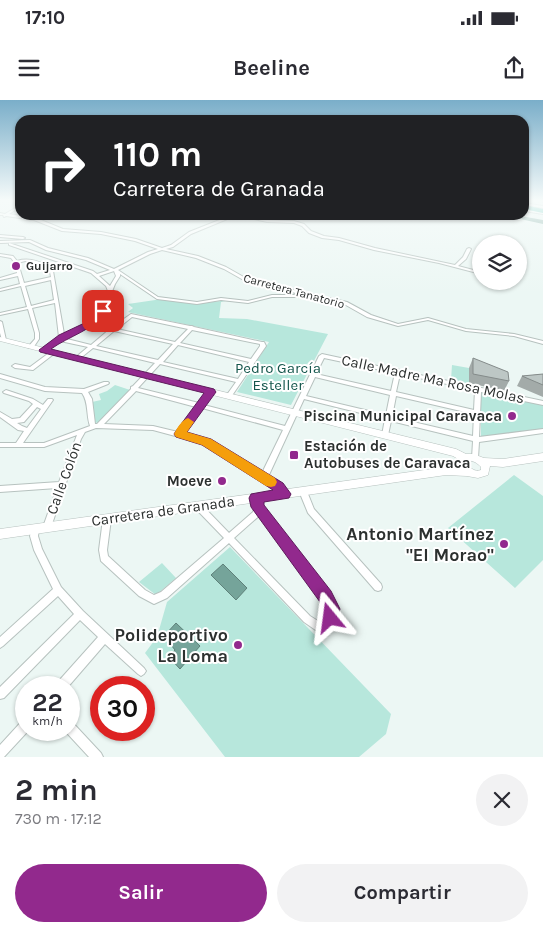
<!DOCTYPE html>
<html lang="es">
<head>
<meta charset="utf-8">
<style>
	:root { --surface:#fff; --page:#f2f2f3; --text:#2b2b33; --muted:#7c7c81; --accent:#92298d }
	body { margin:0; font-family:Karla,sans-serif; background:var(--page); color:var(--text); height:100vh; display:flex; flex-direction:column; font-size:19px; white-space:nowrap }
	* { box-sizing:border-box; margin:0 }
	p { font-size:16px; color:var(--muted) }
	.icon { flex:none; width:28px; height:28px; fill:none; stroke:currentColor; stroke-width:2; stroke-linecap:round; stroke-linejoin:round }
	.map { position:relative; height:657px; overflow:hidden }
	.side { display:flex; flex-direction:column; background:var(--surface); flex:1 }
	.side>* { flex:none }
	.banner { position:absolute; left:15px; top:15px; width:514px; height:105px; border-radius:15px; box-shadow:0 1px 4px #0004; background:#202124; color:#fff; overflow:hidden }
	.controls { position:absolute; left:472px; top:135px; display:grid; gap:10px }
	.controls a { display:grid; place-items:center; width:55px; height:55px; border-radius:50%; background:var(--surface); box-shadow:0 1px 4px #0004; font-size:25px }
	.speed { position:absolute; left:15px; top:576px; display:flex; gap:10px; font-size:25px; font-weight:700; text-align:center }
	.speed>* { display:grid; place-content:center; width:65px; height:65px; border-radius:50%; background:var(--surface); box-shadow:0 1px 4px #0004; line-height:1 }
	.speed small { font-size:12px; font-weight:400 }
	.speed .limit { border:8px solid #d22; background:#fff; color:#111 }
	.pin { position:absolute; display:grid; place-items:center; width:42px; height:42px; color:#fff; margin:-21px; border-radius:10px; box-shadow:0 2px 8px #0006 }
	.me { position:absolute; width:55px; margin:-28px; rotate:344deg; stroke-linejoin:round; filter:drop-shadow(0 0 4px #0008) }
	.turn { display:flex; align-items:center; gap:18px; height:105px; padding:0 15px; font-size:22px }
	.turn .icon { width:65px; height:65px; stroke-width:2.5 }
	.turn b { display:block; font-size:35px; line-height:42px }
	.round { display:grid; place-items:center; flex:none; width:52px; height:52px; border-radius:26px; background:var(--page) }
	.headline { display:flex; align-items:center; justify-content:space-between; height:85px; padding:0 15px }
	h1 { font-size:30px; font-weight:700; line-height:38px }
	.action { display:flex; gap:10px; margin-top:auto; padding:10px 15px }
	.action a { flex:1; height:58px; border-radius:30px; background:var(--accent); color:#fff; font-size:20px; font-weight:700; line-height:58px; text-align:center }
	.action a+a { background:var(--page); color:var(--text) }
	.status { display:flex; justify-content:space-between; align-items:center; height:35px; padding:0 25px; background:var(--surface); direction:ltr }
	.status svg { height:14px; fill:currentColor }
	header { display:flex; justify-content:space-between; align-items:center; height:65px; padding:0 15px; background:var(--surface); font-size:22px; font-weight:700 }
	.map>svg:first-child { display:block }
</style>
</head>
<body>
<div class="status"><b>17:10</b><svg viewBox="0 0 49 12"><path d="M0 12V9h3v3zM5 12V6h3v6zM10 12V3h3v9zM15 12V0h3v12zM26 1h20v11H26zM47 4h2v5h-2z"/></svg></div>
<header><svg class="icon" aria-label="menu" viewBox="0 0 24 24"><path d="M4 6h16M4 12h16M4 18h16"/></svg>Beeline<svg class="icon" aria-label="share" viewBox="0 0 24 24"><path d="M12 15V3M7 8l5-5 5 5M5 13v7h14v-7"/></svg></header>
<div class="map">
<svg width="543" height="657" viewBox="0 0 543 657">
	<rect width="100%" height="100%" fill="#ecf7f4"/>
	<!-- green -->
	<path fill="#b7e7dc" d="M162 199 195 204 230 200 221 202 219 218 247 219 328 234 291 305 237 292 269 242 128 212 133 208 128 204Z
		M452 265 469 268V284L451 280Z
		M115 285 130 290 100 322 95 323 92 302 101 300 99 294 107 291Z
		M481 289 543 303V329L481 337Z
		M514 375 543 396V460L515 488 448 428Z
		M230 447 391 614 386 634 359 657H225L145 553 157 537 167 502Z
		M162 463 176 478 156 495 139 482Z"/>
	<!-- water -->
	<path fill="#75a49a" stroke="#5f817a" d="M223 464 247 488 236 500 211 475Z
		M176 523 200 546 180 569 169 557 175 550 164 536Z"/>
	<g fill="none" stroke-linecap="round" stroke-linejoin="round">
		<!-- river -->
		<path fill="#75a49a" fill-rule="evenodd" d="M503 115H515L543 120V124Z"/>
		<!-- street casing -->
		<g stroke="#b7c2bf" stroke-width="2">
			<path id="street" d="M524 103 543 106V108L524 105Z
				M20 105V107L9 114 36 118 63 129 101 132 136 139 162 148 171 145 189 132 232 115H237L191 134 173 147 166 149 198 156 226 167 249 180 347 202 371 215 398 224 428 218 466 229 514 234 543 241V244L514 236 466 231 428 220 398 226 367 217 344 204 247 182 224 169 196 158 162 150 150 154 118 170 158 197 197 202 221 198 248 201 272 195H299L301 196 299 197H272L248 203 221 200 197 204 157 199 120 174V176L115 184 100 221 63 238 91 245 111 228 131 214 190 226H192L194 227 262 242H264L266 246 231 297H227L226 296 236 282 160 264 138 288 199 303 208 291 210 290 213 292 204 305 285 326 319 256 322 254 396 270 398 269 401 271 543 301V305L481 292 479 337 543 329V333L479 342 478 358 477 360H473L472 358 473 341 391 321 388 335 385 337 382 335 385 319 304 299 268 377C276 382 283 386 288 394L287 396C281 398 279 393 275 389L205 344 153 330 96 328 85 332 81 339 51 427 50 429 47 430 44 429 43 427 57 388 0 392V386L59 382 77 335 44 347H0V343H16L24 331 18 330 0 317V312L12 319 20 318 33 304 29 301 4 293 3 292 6 290 33 299 43 305 48 299H52L53 300 23 343H44L90 326C86 315 89 303 82 293L45 291 0 278V274L45 287 84 289 104 282H108L109 283 108 284 88 292 92 299 95 324H97L131 289V287L133 286 155 263 93 248 78 260 75 258 76 257 88 247 60 241 45 251H41V249L59 237 55 203 32 208 39 233V239L33 248H29L28 247 35 239V233L28 209 0 215V213L27 207 21 186 0 191V189L20 184 18 176 0 180V178L17 173 14 162 11 158 0 156V154L13 156 17 161C30 157 44 162 53 171L64 234 96 219 108 191 106 186 91 173 9 145V143L93 171 97 174 110 170 86 160 46 150 29 142 0 143V141L30 140 48 148 88 158 114 169 148 152 158 149 135 141 101 134 62 131 34 120 6 116 4 117 3 115H0V113L5 114ZM25 161C35 162 43 166 50 172L51 177 24 183 18 163ZM114 171 116 176 110 186 99 176ZM51 180 54 200 31 206 25 186ZM132 217 188 229 175 242 117 229ZM192 230 260 244V246L251 259 180 243ZM114 231 173 244 158 260 96 246ZM178 245 249 262 238 279 163 262ZM324 258 395 273 391 291 316 274ZM400 274 475 290 474 310 396 292ZM315 277 390 295 386 315 306 296ZM136 291 196 307 178 332 153 326 104 324ZM396 296 474 314 473 336 392 317ZM37 307 41 309 27 328 22 326 17 323 24 322ZM202 308 283 330 262 373 209 340 184 334Z
				M524 109 543 112V114L524 111Z
				M237 115H243L267 120 294 121 304 124 311 131 324 136 339 138 375 148 455 165 463 157 467 149 469 148 471 149 466 159 458 166 481 172V174L439 163 374 150 339 140 322 138 309 133 302 126 294 123 267 122Z
				M0 135 23 137 25 138 23 139 0 137Z
				M0 221 2 222 6 240 4 241 2 240 0 233Z
				M53 250 55 251V253L33 270 15 268 12 266 15 264 30 267Z
				M303 388 306 389 314 409 381 484 382 487 381 490 378 491 375 490 308 413 299 391 300 389Z
				M198 403 201 404 229 433 253 412 255 405 258 404 261 405 329 494 337 513 328 527 317 531 304 522 229 443 167 498 154 504 139 496 101 461 99 450 103 419 104 417 107 416 110 417 111 419 107 450 108 456 145 490 154 495 161 492 224 438 195 408 194 406 195 404ZM260 415 323 500 327 512 322 520 318 521 310 516 234 438Z
				M35 426 38 427 39 429 38 436 42 449 61 487 83 511 144 568 146 571 144 574 141 576 138 574 105 544 67 588H55L56 584 98 537 80 520 4 598 0 599V587L74 514 58 496 3 546 0 548V537L53 489 34 450 30 436 32 427Z
				M26 620V630H29L4 657H0V645L22 621Z
				M69 622 73 623 101 653 103 657H89L65 631V630H69Z"/>
		</g>
		<!-- secondary casing -->
		<g stroke="#b7c2bf" stroke-width="1">
			<path id="secondary" d="M0 237 456 349 466 354H473L484 358 503 359 543 353V361L503 367 490 366 488 375 478 378 467 376 446 375 0 439V429L446 367 460 368 457 363 458 359 453 356 0 241ZM467 361C473 360 477 363 481 367V370C475 372 471 369 467 364Z"/>
		</g>
		<!-- highway casing -->
		<g stroke="#d1d1d1" stroke-width="1">
			<path id="highway" d="M524 105 543 109V113L524 109Z"/>
		</g>
		<!-- street -->
		<use href="#street" fill="#fff" fill-rule="evenodd"/>
		<!-- secondary -->
		<use href="#secondary" fill="#fff" fill-rule="evenodd"/>
		<!-- highway -->
		<use href="#highway" fill="#24b49f" fill-rule="evenodd"/>
	</g>
	<!-- wall -->
	<path fill="#a3aba9" d="M473 258 509 281 504 291 469 283V268Z
		M543 274V297L517 286 522 276Z"/>
	<!-- building -->
	<path fill="#bdc7c5" stroke="#848b8a" d="M473 258 508 272 509 281 473 274Z
		M543 274V285L522 276Z"/>
	<!-- sky -->
	<linearGradient id="sky" x2="0" y2="1"><stop stop-color="#7aaec9"/><stop offset="0.52" stop-color="#f6fbfa"/><stop offset="1" stop-color="#f6fbfa" stop-opacity="0"/></linearGradient>
	<rect width="543" height="193" fill="url(#sky)"/>
	<!-- route -->
	<path fill="#92298d" stroke="#5f1b5c" d="M100 210 107 211C94 230 69 236 51 249L214 289 216 292 187 332 211 339 283 383 291 394 289 398 264 402V405L331 491 340 509 336 523 330 526 325 523C322 516 323 510 320 502L251 407 249 398 251 394 273 390 202 345 176 337 174 334 176 331 204 293 40 252 39 250 59 235 93 219Z"/>
	<!-- slow -->
	<path fill="#f59e0b" d="M188 318 194 322 187 332 211 339 275 378 277 382 275 386 271 387 266 386 202 345 176 337 174 334C177 328 182 320 188 318Z"/>
	<!-- markers -->
	<g fill="#92298d" stroke="#fff" stroke-width="2">
		<circle cx="16" cy="166" r="5"/>
		<circle cx="512" cy="316" r="5"/>
		<rect x="289" y="350" width="10" height="10" rx="2.5"/>
		<circle cx="222" cy="381" r="5"/>
		<circle cx="504" cy="444" r="5"/>
		<circle cx="238" cy="545" r="5"/>
	</g>
	<g text-anchor="middle" stroke-width="4" stroke-linejoin="round" paint-order="stroke">
		<!-- far-poi labels -->
		<g font-size="12" font-weight="bold" fill="#2c302f" stroke="#fff" text-anchor="start">
			<text x="26" y="170">Guijarro</text>
		</g>
		<!-- far-street labels -->
		<g font-size="12" fill="#2c302f" stroke="#fff">
			<text transform="translate(294 191) rotate(15)" y="4">Carretera Tanatorio</text>
		</g>
		<!-- park labels -->
		<g font-size="15" fill="#14564c" stroke="#fff">
			<text x="278" y="273">Pedro García<tspan x="278" dy="17">Esteller</tspan></text>
		</g>
		<!-- street labels -->
		<g font-size="15" fill="#2c302f" stroke="#fff">
			<text transform="translate(433 279) rotate(12)" y="5">Calle Madre Mª Rosa Molas</text>
			<text transform="translate(64 378) rotate(-70)" y="5">Calle Colón</text>
			<text transform="translate(163 411) rotate(-8)" y="5">Carretera de Granada</text>
		</g>
		<!-- poi labels -->
		<g font-size="15" font-weight="bold" fill="#2c302f" stroke="#fff" text-anchor="end">
			<text x="502" y="321">Piscina Municipal Caravaca</text>
			<text x="304" y="351" text-anchor="start">Estación de<tspan x="304" dy="17">Autobuses de Caravaca</tspan></text>
			<text x="212" y="386">Moeve</text>
		</g>
		<!-- near-poi labels -->
		<g font-size="18" font-weight="bold" fill="#2c302f" stroke="#fff" text-anchor="end">
			<text x="494" y="440">Antonio Martínez<tspan x="494" dy="21">"El Morao"</tspan></text>
			<text x="228" y="541">Polideportivo<tspan x="228" dy="21">La Loma</tspan></text>
		</g>
	</g>
</svg>
<div class="controls">
<a><svg class="icon" aria-label="layers" viewBox="0 0 24 24"><path d="M12 4l9 5-9 5-9-5zM3 14l9 5 9-5"/></svg></a>
</div>
<div class="speed"><div>22<small>km/h</small></div><div class="limit">30</div></div>
<div class="pin" style="left:103px;top:211px;background:#d93025"><svg class="icon" aria-label="arrive" viewBox="0 0 24 24"><path d="M6 21V4h12l-3 4 3 4H6"/></svg></div>
<svg class="me" style="left:330px;top:518px" viewBox="-20 -20 40 40"><path d="M0-17L14 15 0 8-14 15z" fill="#92298d" stroke="#fff" stroke-width="4"/></svg>
<div class="banner">
<div class="turn"><svg class="icon" aria-label="right" viewBox="0 0 24 24"><path d="M7 20v-9h11M14 6l5 5-5 5"/></svg><div><b>110 m</b>Carretera de Granada</div></div>
</div>
</div>
<section class="side">
<div class="headline"><div><h1>2 min</h1><p>730 m · 17:12</p></div><a class="round"><svg class="icon" aria-label="close" viewBox="0 0 24 24"><path d="M6 6l12 12M18 6L6 18"/></svg></a></div>
<div class="action"><a>Salir</a><a>Compartir</a></div>
</section>
</body>
</html>
